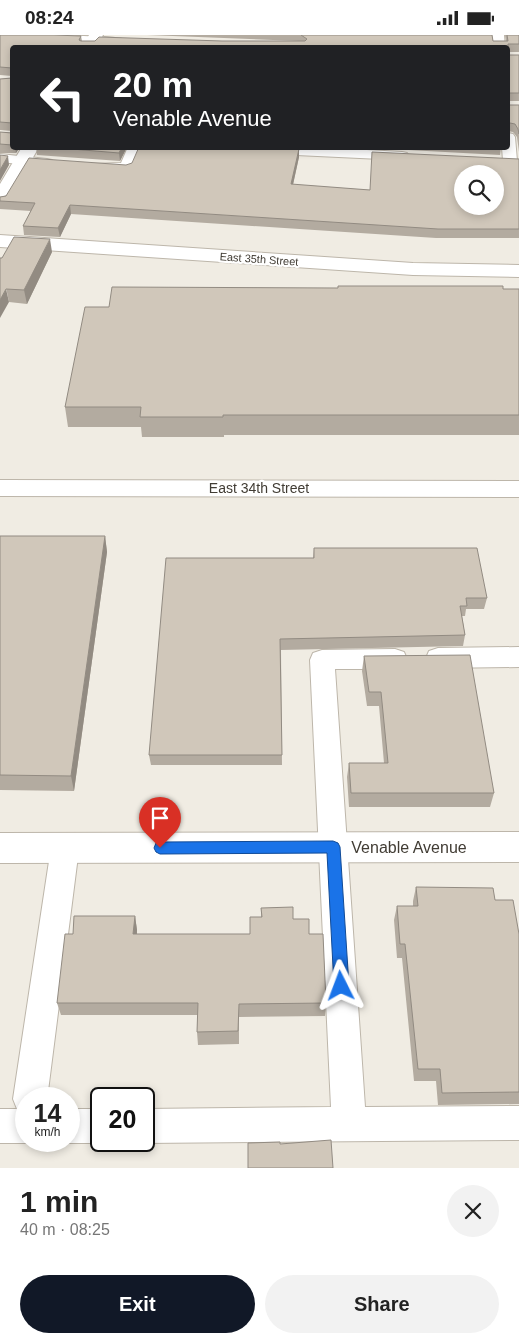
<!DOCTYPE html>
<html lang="en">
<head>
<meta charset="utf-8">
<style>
	:root { --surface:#fff; --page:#f2f2f2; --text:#222; --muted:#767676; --accent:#111827 }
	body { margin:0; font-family:Arial,sans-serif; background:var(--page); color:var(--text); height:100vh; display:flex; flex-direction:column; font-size:19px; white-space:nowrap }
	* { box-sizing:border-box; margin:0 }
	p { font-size:16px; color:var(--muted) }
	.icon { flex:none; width:28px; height:28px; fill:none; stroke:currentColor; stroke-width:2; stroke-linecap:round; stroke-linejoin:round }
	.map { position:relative; height:1133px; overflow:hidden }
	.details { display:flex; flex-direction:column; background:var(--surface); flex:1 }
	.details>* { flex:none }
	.guide { position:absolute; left:10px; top:10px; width:500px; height:105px; border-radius:5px; box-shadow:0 2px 8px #0003; background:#202124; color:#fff; overflow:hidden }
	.controls { position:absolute; left:454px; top:130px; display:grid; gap:10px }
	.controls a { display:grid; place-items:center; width:50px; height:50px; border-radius:50%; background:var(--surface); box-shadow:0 2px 8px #0003; font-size:25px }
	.speed { position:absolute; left:15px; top:1052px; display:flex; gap:10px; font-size:25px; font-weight:700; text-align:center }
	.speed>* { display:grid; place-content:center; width:65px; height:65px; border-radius:50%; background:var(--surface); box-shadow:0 2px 8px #0003; line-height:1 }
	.speed small { font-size:12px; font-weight:400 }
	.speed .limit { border:2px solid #111; border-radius:8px; background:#fff; color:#111 }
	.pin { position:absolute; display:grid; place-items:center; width:42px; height:42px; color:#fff; margin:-51px -21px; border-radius:50% 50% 50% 0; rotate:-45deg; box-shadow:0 0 5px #0007 }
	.pin .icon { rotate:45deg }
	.me { position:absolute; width:55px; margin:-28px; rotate:357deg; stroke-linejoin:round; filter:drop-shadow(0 0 4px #0008) }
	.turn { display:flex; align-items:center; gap:18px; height:105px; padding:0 20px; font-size:22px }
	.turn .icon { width:65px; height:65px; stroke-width:2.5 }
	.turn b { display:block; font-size:35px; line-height:42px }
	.round { display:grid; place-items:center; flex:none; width:52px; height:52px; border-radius:26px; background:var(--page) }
	.overview { display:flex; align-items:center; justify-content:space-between; height:85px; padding:0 20px }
	h1 { font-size:30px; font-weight:600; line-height:38px }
	.primary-button { display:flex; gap:10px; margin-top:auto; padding:10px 20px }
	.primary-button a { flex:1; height:58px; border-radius:30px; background:var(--accent); color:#fff; font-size:20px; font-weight:600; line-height:58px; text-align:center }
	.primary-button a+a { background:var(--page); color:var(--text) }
	.status { display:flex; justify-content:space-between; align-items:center; height:35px; padding:0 25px; background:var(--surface); direction:ltr }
	.status svg { height:14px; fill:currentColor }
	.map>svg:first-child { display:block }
</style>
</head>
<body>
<div class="status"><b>08:24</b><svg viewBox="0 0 49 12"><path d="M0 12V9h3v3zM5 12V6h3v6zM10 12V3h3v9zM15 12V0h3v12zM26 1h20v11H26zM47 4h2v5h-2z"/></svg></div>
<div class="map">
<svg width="519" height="1133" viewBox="0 0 519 1133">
	<rect width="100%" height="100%" fill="#f0ece3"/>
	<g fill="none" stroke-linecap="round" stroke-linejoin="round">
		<!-- lane casing -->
		<g stroke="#bdb6aa" stroke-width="2">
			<path id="lane" d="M5 0C22 0 118 0 125 5L119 9 11 4Z
				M492 0H504L505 12H493Z
				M508 98 513 99 515 102 517 126 515 129H505L503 126 502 112H508Z
				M128 112H142L131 136H98L93 135 91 132 93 129 121 128Z
				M202 112H314L402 117 407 118 409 121 407 124 402 125 209 116Z
				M0 119 47 124 52 125 54 128 52 131 47 132 0 127Z
				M519 612V632L438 633 429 630 426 623 429 616 438 613Z
				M395 614 404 617 407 624 404 631 395 634H335L365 1072 519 1071V1105L144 1108 139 1106H144V1074L331 1072 310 625 313 618 322 615Z
				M65 800 75 804 79 813 47 1064H26V1106H31L26 1108H0V1074H17L13 1064 51 813 55 804Z
				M69 1074H101V1106H106L101 1108H69L64 1106H69Z"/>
		</g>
		<!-- street casing -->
		<g stroke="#bdb6aa" stroke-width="2">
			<path id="street" d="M89 0H103L96 12H82Z
				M22 112H39L9 164 6 168 0 169V149Z
				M0 200 413 228 519 230V242L413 240 0 212Z
				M0 445 519 446V462L0 461Z
				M519 797V827L0 828V798Z"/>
		</g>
		<!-- lane -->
		<use href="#lane" fill="#fff" fill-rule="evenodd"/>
		<!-- street -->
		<use href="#street" fill="#fff" fill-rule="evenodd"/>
	</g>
	<!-- wall -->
	<path fill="#b3aba0" d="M0 0 81 1 82 6H299L147 0H492L493 6H506L505 0H519V17H508V20H519V66H508V70H519V117L517 102 513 97 508 96V97L12 12V112H20L16 118H0V97L12 98V96L0 95V44L12 43V41L0 40Z
		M36 112H127L120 126 37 120Z
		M372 112H501L500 120 372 113Z
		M299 114V122L293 150 370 155 519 124V203H436L71 179 60 202 24 200 23 191 31 176 0 174V162L126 130Z
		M52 217 27 269 9 267 0 223Z
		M338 253 519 254V400H224V402H142L141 392H68L65 372 109 272Z
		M0 501H105L107 517 74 756 0 755Z
		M314 513 487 563 484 574H466L465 581H462L465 600 463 611 281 615 282 730H151L149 720 313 523Z
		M364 621 494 758 490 772H349L347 742 349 728H384L379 671H367L362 636Z
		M416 852 495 865 519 899V1069L438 1070 436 1046H414L402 923H397L394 885 397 871H413V866Z
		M261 873 293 884 309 899 326 968 325 981 239 982V1009L198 1010 197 997 198 980H61L57 968 73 899 135 881 137 895V899H250L261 882Z"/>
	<!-- shaded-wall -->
	<path fill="#928b82" d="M15 112H20L16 118Z
		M122 112H127L120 126 119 118Z
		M299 114V122L291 158V149Z
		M8 121 9 130 0 146V135Z
		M70 170 71 179 60 202 58 193Z
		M50 204 52 217 27 269 24 255Z
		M6 254 9 267 0 283V265Z
		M105 501 107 517 74 756 71 741Z
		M135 881 137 895 136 913 133 899Z"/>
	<!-- building -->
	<path fill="#d0c7ba" stroke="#928b82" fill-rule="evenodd" d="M0 0H54L81 1 79 5 81 6H95L99 2 222 6H305L307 4 301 0H492L493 6H508L507 0H519V9H508V20H519V58H508V70H519V99L518 94 515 89 510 88 508 90V12H12V110L0 109V97L12 98V88L0 87V44L12 43V33L0 32Z
		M48 112H122L119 118Z
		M139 112H270L299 114 291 149 370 155 372 117 519 124V194H438L70 170 58 193 23 191 35 168 0 166V162L6 161 29 123 126 130 132 128ZM462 139H495V171H462Z
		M0 120 8 121 0 135Z
		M14 202 50 204 24 255 6 254 0 265V223H2Z
		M338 251H503V254H519V380H223V382H140L141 372H65L85 272H109L112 252 338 253Z
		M0 501H105L71 741 0 740Z
		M314 513H477L487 563H466L467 571H460L465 600 280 604 282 720H149L166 523H314Z
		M470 620 494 758H351L349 728H388L381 657H369L364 621Z
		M416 852 493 853 495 865H513L519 899V1057L442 1058 440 1034H418L405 909H400L397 871H418Z
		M293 872V884H309V899H323L326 968 239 969 238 996 197 997 198 968H57L65 899H73L74 881H135L133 899H250V882H262L261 873Z
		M331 1105 333 1133H248V1108L280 1107V1109Z"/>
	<!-- route -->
	<path fill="#1a73e8" stroke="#114b97" d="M333 806 338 808 340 812 349 951 346 956 341 958 336 956 334 951 327 818 160 819 156 817 154 813 156 808 160 807Z"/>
	<g text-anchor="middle" stroke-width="4.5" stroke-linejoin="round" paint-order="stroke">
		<!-- far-street labels -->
		<g font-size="11" fill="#413c34" stroke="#fff">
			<text transform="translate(259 224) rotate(4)" y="4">East 35th Street</text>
		</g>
		<!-- street labels -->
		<g font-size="14" fill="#413c34" stroke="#fff">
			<text x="259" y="458">East 34th Street</text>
		</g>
		<!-- near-street labels -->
		<g font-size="16" fill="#413c34" stroke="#fff">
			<text x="409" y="818">Venable Avenue</text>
		</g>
	</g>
</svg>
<div class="controls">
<a><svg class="icon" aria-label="search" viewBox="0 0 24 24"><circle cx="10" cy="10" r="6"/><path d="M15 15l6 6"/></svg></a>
</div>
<div class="speed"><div>14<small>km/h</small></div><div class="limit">20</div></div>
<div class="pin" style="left:160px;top:813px;background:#d93025"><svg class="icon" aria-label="arrive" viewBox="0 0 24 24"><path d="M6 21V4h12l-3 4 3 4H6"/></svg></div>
<svg class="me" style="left:341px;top:951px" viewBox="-20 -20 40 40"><path d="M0-17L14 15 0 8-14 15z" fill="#1a73e8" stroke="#fff" stroke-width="4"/></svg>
<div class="guide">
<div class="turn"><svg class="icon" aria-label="left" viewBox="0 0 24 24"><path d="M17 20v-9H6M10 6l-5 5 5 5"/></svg><div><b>20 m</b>Venable Avenue</div></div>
</div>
</div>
<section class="details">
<div class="overview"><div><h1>1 min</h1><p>40 m · 08:25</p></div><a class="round"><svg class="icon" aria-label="close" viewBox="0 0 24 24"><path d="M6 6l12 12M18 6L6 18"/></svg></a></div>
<div class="primary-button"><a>Exit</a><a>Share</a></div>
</section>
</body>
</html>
